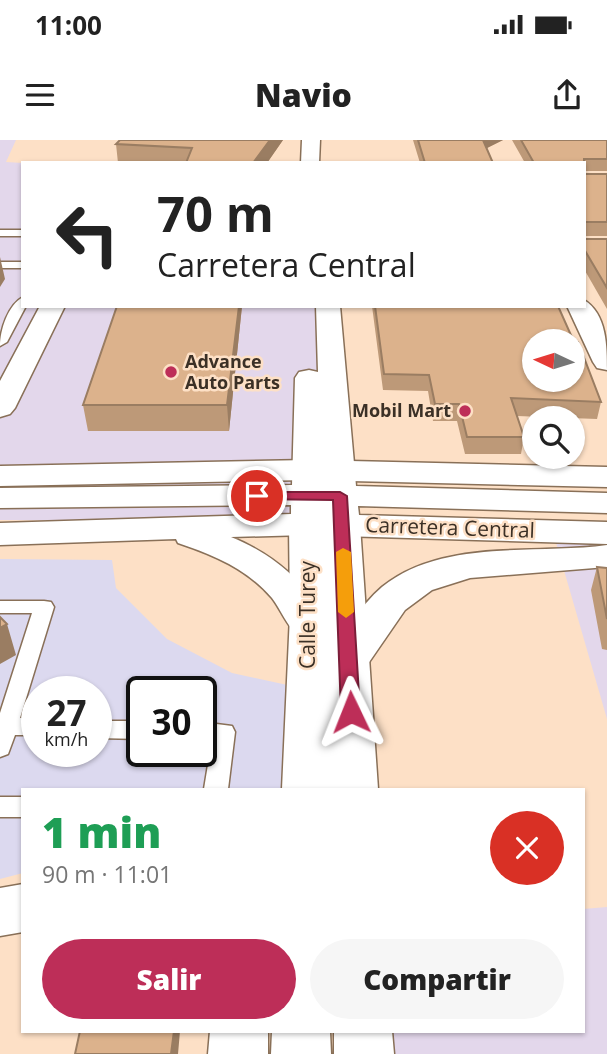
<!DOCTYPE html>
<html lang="es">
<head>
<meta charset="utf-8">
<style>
	:root { --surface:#fff; --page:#f6f6f6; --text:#222; --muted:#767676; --accent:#bd2e58 }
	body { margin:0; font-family:"Open Sans",sans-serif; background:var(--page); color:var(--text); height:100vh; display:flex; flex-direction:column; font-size:26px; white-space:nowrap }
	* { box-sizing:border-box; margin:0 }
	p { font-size:23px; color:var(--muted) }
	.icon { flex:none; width:38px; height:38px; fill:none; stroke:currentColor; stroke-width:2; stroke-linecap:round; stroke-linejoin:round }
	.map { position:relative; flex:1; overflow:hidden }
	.side { position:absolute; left:21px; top:648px; width:564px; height:245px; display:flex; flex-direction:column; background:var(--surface); border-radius:0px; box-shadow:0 2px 5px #0004 }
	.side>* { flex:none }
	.banner { position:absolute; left:21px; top:21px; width:565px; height:147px; border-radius:0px; box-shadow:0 2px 5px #0004; background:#fff; color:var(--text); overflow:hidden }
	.needle { width:46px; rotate:274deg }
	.buttons { position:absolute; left:522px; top:189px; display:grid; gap:14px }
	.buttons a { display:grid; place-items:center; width:63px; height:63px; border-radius:50%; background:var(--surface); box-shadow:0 2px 5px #0004; font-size:35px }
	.speed { position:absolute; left:21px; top:536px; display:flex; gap:14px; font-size:35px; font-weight:700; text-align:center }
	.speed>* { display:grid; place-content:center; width:91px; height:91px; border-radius:50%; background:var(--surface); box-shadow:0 2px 5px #0004; line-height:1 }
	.speed small { font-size:18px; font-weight:400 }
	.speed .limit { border:4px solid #111; border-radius:10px; background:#fff; color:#111 }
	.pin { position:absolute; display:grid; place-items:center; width:60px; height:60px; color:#fff; margin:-30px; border:4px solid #fff; border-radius:50%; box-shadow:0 2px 7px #0007 }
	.me { position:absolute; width:77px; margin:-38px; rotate:358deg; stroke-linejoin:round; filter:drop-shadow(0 0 5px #0008) }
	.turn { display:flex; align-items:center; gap:24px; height:147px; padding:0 21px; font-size:32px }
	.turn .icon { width:91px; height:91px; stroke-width:2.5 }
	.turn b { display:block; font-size:49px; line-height:60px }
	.round { display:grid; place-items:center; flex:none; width:74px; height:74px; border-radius:37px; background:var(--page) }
	.headline { display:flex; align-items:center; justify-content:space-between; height:119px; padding:0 21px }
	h1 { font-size:42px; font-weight:800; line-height:52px; color:#1e9e55 }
	.primary-button { display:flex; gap:14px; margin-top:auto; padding:14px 21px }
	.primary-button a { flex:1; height:80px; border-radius:42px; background:var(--accent); color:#fff; font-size:28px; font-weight:800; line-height:80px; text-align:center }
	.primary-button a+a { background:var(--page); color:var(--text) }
	.status { display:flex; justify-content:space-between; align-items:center; height:49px; padding:0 35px; background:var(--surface); direction:ltr }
	.status svg { height:19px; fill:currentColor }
	header { display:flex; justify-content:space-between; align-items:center; height:91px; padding:0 21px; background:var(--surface); font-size:32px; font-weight:800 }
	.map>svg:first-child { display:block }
</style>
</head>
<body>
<div class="status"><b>11:00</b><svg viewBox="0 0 49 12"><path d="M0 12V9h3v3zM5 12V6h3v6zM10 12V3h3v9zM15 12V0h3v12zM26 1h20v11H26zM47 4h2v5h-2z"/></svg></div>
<header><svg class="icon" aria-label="menu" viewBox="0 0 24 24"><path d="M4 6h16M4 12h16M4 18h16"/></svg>Navio<svg class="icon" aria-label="share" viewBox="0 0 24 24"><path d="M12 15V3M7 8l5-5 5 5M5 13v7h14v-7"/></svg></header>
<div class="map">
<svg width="607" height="914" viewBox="0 0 607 914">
	<rect width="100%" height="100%" fill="#fde0c6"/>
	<!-- commercial -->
	<path fill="#dcd9ef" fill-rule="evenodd" d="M0 419 112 420 116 448 167 499 232 533 292 546 285 649H23V733L0 739ZM37 551H96V611H37ZM142 551H201V611H142Z"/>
	<!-- industrial -->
	<path fill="#e3d7eb" d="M0 0H16L6 22 23 23V166H331L348 382 0 380Z
		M550 382H607V579Z
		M607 767V914H358L357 891H583V769Z"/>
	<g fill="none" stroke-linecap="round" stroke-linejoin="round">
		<!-- lane casing -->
		<g stroke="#897058" stroke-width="3">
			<path id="lane" d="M0 90H23V96H0Z
				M0 122H23V128H0Z
				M23 157V166H26L7 202 0 206C0 190 8 165 23 157Z
				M0 461H44L51 462 54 467 20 578 37 579V595H15L8 614 0 617V573L32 473H0Z
				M96 581H142V599L96 598Z
				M201 582 232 586 235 592 228 649H204L212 600H201Z
				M0 657H23V677H0Z"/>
		</g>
		<!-- street casing -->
		<g stroke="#897058" stroke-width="3">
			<path id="street" d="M584 160C607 174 607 207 607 230L597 228 593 222 567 166H584Z
				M40 166H65L15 268 10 274 0 277V241Z
				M308 320 607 327V347L308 340 0 346V326Z
				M307 373 319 377 325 385 330 378 342 374 354 378 360 385 378 649H330V624V649H282L290 475 289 384 295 377Z
				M23 744V792L0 796V748Z
				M210 891H268V914H208Z
				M272 891H330L331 914H271Z
				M334 891H392L394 914H334Z"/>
		</g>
		<!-- primary casing -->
		<g stroke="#897058" stroke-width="3">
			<path id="primary" d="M302 0H320L319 23H301Z
				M316 166H340L356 346 607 353V373L358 366 359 375 607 382V404L307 395 231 397C276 415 305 443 330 484L324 494C315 496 306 499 297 494 288 488 280 468 272 458 247 429 214 415 178 403L176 399 0 405V383L291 374V365L0 368V348L292 345 295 238 299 232 309 230 318 232Z
				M607 405V427L470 438 432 450 405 470 363 531 348 536 333 531 327 521C342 496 360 466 382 447 442 398 535 415 607 405Z"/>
		</g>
		<!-- lane -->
		<use href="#lane" fill="#fff" fill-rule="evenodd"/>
		<!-- street -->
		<use href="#street" fill="#fff" fill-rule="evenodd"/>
		<!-- primary -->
		<use href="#primary" fill="#fff" fill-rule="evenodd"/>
	</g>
	<!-- wall -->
	<path fill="#bd9978" d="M283 0 267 23H118L116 4Z
		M413 0H503L487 8 493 23H420Z
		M512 0H607V31H585V34H607V96H585V99H607V169L584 129V23H525Z
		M242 166 229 291H88L83 265Z
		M372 166H558L601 262 597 279 517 276 524 297 521 314H465L457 281H433L428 251 383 250Z
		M597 427 607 428V510L602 509 591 450Z"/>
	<!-- shaded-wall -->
	<path fill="#9a7d62" d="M270 0H283L267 23H253Z
		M482 0H503L481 11Z
		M0 117 5 139 0 147Z
		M239 166H242L229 291 227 265Z
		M7 484 16 515 0 524V488Z
		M174 891H180L178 914H171Z"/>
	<!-- building -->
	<path fill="#dcb28c" stroke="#9a7d62" stroke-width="2" fill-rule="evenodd" d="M120 0H270L253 23H186L192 8 116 4Z
		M418 0H483L493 23H425Z
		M521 0H607V19H584V23H534Z
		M584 26 585 34H607V82H585V99H607V148L584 109Z
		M117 166H239L227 265H83Z
		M375 166H558L574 202H578L601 262 511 258 524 297H467L459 264H435L429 235 384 234ZM534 201H572V240H534Z
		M597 427 607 428V479Z
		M0 477 7 484 0 488Z
		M80 891H174L171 914H75Z"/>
	<!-- route -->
	<path fill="#bd2e58" stroke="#7b1e39" stroke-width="2" d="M257 352H340L347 356 360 572 357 577H344L341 572 333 360 252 359 250 356Z"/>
	<!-- slow -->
	<path fill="#f59e0b" d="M343 408 351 412 354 472 346 478 338 472 336 412Z"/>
	<!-- markers -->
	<g fill="#bd2e58" stroke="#fde0c6" stroke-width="2.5">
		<circle cx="171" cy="232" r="7"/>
		<circle cx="465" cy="271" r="7"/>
	</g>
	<g text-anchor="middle" stroke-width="5" stroke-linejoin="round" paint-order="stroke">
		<!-- far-poi labels -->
		<g font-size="18" font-weight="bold" fill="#3b3026" stroke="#fde0c6" text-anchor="start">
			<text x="185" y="228">Advance<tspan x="185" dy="21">Auto Parts</tspan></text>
			<text x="451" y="277" text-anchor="end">Mobil Mart</text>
		</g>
		<!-- street labels -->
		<g font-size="21" fill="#3b3026" stroke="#fde0c6">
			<text transform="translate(450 388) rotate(2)" y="7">Carretera Central</text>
			<text transform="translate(308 475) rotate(-90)" y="7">Calle Turey</text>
		</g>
	</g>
</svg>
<div class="buttons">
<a><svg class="needle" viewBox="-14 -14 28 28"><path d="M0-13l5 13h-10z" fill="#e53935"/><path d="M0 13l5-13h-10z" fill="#767676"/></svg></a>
<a><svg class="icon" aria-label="search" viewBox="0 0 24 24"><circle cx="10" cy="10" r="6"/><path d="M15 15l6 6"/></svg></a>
</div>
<div class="speed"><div>27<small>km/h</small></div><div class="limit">30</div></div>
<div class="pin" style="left:257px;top:356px;background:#d93025"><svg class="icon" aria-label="arrive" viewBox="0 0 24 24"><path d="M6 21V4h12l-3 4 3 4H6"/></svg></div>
<svg class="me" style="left:351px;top:572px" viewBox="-20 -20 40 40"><path d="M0-17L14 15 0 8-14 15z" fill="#bd2e58" stroke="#fff" stroke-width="4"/></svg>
<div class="banner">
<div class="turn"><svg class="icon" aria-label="left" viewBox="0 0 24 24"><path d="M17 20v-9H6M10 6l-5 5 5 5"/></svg><div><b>70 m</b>Carretera Central</div></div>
</div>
<section class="side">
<div class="headline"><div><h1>1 min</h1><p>90 m · 11:01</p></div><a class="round" style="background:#d93025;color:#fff"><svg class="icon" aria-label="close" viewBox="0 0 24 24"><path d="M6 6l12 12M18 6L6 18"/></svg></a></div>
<div class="primary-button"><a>Salir</a><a>Compartir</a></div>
</section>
</div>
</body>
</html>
